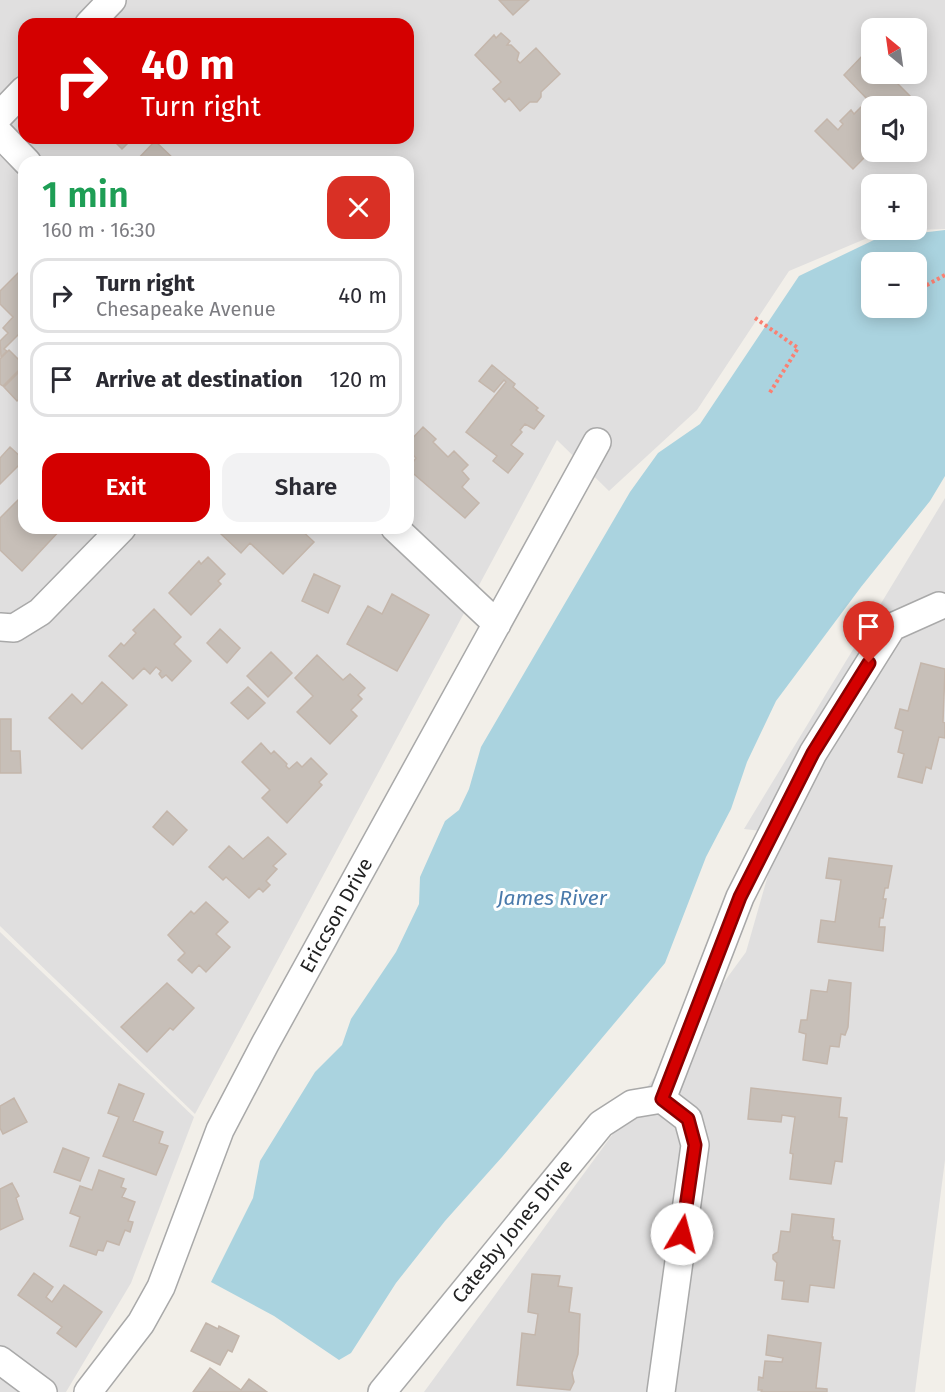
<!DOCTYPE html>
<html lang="en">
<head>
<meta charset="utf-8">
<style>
	:root { --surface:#fff; --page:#f2f2f3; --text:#2b2b33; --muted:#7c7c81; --line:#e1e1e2; --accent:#d40000 }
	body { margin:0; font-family:"Fira Sans",sans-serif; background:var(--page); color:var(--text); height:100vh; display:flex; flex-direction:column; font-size:22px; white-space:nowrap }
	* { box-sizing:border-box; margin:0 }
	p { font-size:20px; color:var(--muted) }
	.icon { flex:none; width:33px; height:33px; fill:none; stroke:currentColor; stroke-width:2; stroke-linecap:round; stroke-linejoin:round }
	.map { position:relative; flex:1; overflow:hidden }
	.drawer { position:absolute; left:18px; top:156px; width:396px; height:378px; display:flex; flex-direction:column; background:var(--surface); border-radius:18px; box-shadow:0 3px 15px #0003 }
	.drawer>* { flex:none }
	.guide { position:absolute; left:18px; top:18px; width:396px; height:126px; border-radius:18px; box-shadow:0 3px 15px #0003; background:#d40000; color:#fff; overflow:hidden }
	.needle { width:39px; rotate:331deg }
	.tools { position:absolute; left:861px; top:18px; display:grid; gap:12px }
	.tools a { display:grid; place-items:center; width:66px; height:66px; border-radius:12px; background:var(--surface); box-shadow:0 3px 15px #0003; font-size:30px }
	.pin { position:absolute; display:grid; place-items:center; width:51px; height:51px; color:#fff; margin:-62px -26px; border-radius:50% 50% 50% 0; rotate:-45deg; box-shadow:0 0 6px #0007 }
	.pin .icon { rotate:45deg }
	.me { position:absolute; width:66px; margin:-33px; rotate:8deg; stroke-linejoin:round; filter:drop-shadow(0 0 4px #0008) }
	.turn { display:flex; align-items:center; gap:21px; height:126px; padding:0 24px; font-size:27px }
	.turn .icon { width:78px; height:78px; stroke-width:2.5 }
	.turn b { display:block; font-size:42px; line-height:51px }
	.round { display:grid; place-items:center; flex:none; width:63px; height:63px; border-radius:18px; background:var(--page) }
	.headline { display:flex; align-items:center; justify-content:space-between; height:102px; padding:0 24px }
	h1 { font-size:36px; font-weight:600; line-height:45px; color:#1e9e55 }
	.cta { display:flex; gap:12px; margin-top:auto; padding:12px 24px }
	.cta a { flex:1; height:69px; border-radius:18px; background:var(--accent); color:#fff; font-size:24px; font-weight:600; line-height:69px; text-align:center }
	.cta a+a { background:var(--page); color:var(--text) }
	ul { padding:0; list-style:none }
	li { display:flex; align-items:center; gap:18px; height:75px; margin:0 12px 9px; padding:0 12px; border:3px solid var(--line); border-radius:18px }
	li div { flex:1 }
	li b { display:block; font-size:22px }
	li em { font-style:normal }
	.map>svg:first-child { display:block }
</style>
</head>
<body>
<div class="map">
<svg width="945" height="1392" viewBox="0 0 945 1392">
	<rect width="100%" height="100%" fill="#f2efe9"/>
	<!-- residential -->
	<path fill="#e0dfdf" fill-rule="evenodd" d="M0 0H945V229L884 231 789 271 697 410 609 491 557 440 195 1114 0 926ZM24 24H408V138H24ZM872 28H916V74H872ZM872 106H916V152H872ZM24 162H408V528H24ZM872 184H916V230H872Z
		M945 498V1160L915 1392H424L746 952 780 833 744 829Z
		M0 932 194 1117 131 1283 66 1392H0Z"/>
	<!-- water -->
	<path fill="#aad3df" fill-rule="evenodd" d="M945 230V476L930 501 861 587 776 701 747 762 731 809 706 857 665 963 502 1157 445 1221 396 1283 351 1353 339 1360 274 1316 211 1282 253 1198 260 1161 315 1072 342 1045 351 1019 396 952 419 904 420 877 445 821 459 810 469 789 481 747 630 492 658 453 700 424 799 276 878 238ZM872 262H916V308H872Z"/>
	<!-- building -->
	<path fill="#c7bfb8" stroke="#c4b6ab" stroke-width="1.5" d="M499 0H529L513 15Z
		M501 33 510 41 507 45H511L519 53 517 60 520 63 536 48 560 74 541 92V97L537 102H530L520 111 509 98 505 102 493 89 501 82 475 55 494 35 496 38Z
		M866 52 872 57V74H888L915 101 913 103 917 106H872V144L862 153 865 157 853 169 815 131 827 119 838 130 843 124 840 121 851 110 854 114 868 100 844 75Z
		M111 138H133L122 149Z
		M155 141 177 162H135Z
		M24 267V329L4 349 7 351 1 357 0 341 8 333 3 328 13 317 0 304V291Z
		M9 350 24 365 3 386 0 384V359Z
		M492 365 515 384 513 387 538 408 536 410 544 416 534 429 525 424 520 430 522 432 511 445 523 454 508 473 493 461 497 456 466 432 506 382 504 380 494 392 479 381Z
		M24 367V394L17 401 4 387Z
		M423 427 436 439 433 442 448 457 454 451 468 465 462 471 469 479 462 487 479 503 465 518 408 469 416 458 408 450V443Z
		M10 447 24 460 0 484V458Z
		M24 494V528H62L22 571 0 550V518Z
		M226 528H299L314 542 283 574 250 543 241 553 221 534Z
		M208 557 225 574 218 581 221 584 191 615 169 593 199 561 201 564Z
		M314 574 340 586 328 613 302 601Z
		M392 594 429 615 397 671 347 644 368 606 382 614Z
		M154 609 181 637 174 644 191 661 172 681 166 675 162 678 159 674 161 671 156 667 150 674 144 668 133 679 109 656 121 643 124 646 136 633 133 630Z
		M220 629 240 648 227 663 207 643Z
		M271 652 292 673 268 697 247 676Z
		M317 655 343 680 350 674 365 688 358 695 362 699 351 710 357 716 330 744 297 712 313 696 295 678Z
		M921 663 945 669 943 722 945 723V738L939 737 931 769 926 767 922 783 898 777 904 754 898 752 903 731 895 728 900 709 908 711Z
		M102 682 127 705 82 749 49 718 72 694 82 704Z
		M248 687 265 703 248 719 231 703Z
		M0 719H11V751H20L21 773H0Z
		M261 743 271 754 274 751 287 764 286 766 289 769 297 762 302 767 311 758 327 774 319 782 322 785 287 823 262 798 270 790 242 762Z
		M167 811 187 830 173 845 153 827Z
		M268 837 286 854 273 866 277 869 266 881 270 885 263 892 259 888 249 898 226 877 223 880 209 867 229 846 243 859Z
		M829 858 892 866 888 888H885L883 899H886L883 918H880L879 927H885L883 951 818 942 821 920 835 922 841 880 826 878Z
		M206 902 228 922 216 934 230 947 206 972 199 965 192 973 178 960 185 953 168 935 191 911 194 914Z
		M829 980 851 983 848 1027 845 1035 841 1034 839 1047 830 1046 827 1064 803 1060 806 1034 799 1032 801 1020H807L811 990 827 992Z
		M167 983 194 1008 173 1030 170 1028 147 1052 121 1027Z
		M119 1084 144 1094 133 1121 163 1132 159 1143 168 1146 156 1175 103 1156 119 1117 108 1113Z
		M751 1088 841 1098 839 1117 847 1118 842 1162 835 1161 831 1184 790 1179 793 1154 790 1153 795 1117 782 1115 781 1122 748 1119Z
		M14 1098 27 1122 3 1134 0 1128V1106Z
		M63 1148 89 1158 80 1181 54 1172Z
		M99 1170 124 1179 121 1187 126 1189 122 1197 135 1202 128 1221 133 1222 130 1232 125 1230 119 1245 107 1241 103 1251 98 1250 96 1255 70 1246 80 1217 70 1213 80 1186 92 1190Z
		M12 1183 19 1196 16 1198 23 1219 0 1230V1189Z
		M792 1214 834 1219 832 1237H833V1240L840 1241 834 1288 810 1285 808 1302 782 1299 784 1281 775 1280 777 1263 773 1259V1255L778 1252 781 1231 790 1232Z
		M34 1273 53 1287 46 1297 52 1302 64 1285 102 1312 76 1347 57 1333 62 1327 18 1295Z
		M532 1274 560 1276 558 1286 572 1288 569 1312 580 1314 578 1354 572 1373 574 1382 570 1390 517 1385 522 1333 535 1335 538 1314 528 1312Z
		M206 1323 218 1329 219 1326 239 1336 232 1352 228 1350 220 1365 191 1351Z
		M768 1335 821 1343 816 1388 827 1389V1392H761L762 1390H758L759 1377 763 1378 765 1361 782 1362 783 1358 766 1355Z
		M210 1368 241 1390 249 1379 267 1392H193Z"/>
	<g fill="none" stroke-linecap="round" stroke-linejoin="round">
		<!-- street casing -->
		<g stroke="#a9a9a9" stroke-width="30">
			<path id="street" d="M89 24 112 0
				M0 115 24 90
				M0 134 27 162
				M395 528 497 624
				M0 627 14 628 40 612 122 528
				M662 1099 740 897 813 753 892 627 939 606
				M0 1360 43 1392
				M88 1392 141 1323 161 1287 220 1130 265 1044 597 442
				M382 1392 601 1124 632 1104 662 1099
				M661 1392 695 1145 688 1119 662 1099"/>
		</g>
		<!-- path -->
		<path stroke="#fa8072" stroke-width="4" stroke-dasharray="3 3" stroke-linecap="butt" d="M916 291 945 275
			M882 310 886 308
			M755 318 798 348 769 394"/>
		<!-- street -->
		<use href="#street" stroke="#fff" stroke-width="27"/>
	</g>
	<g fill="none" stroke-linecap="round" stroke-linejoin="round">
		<!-- route casing -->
		<g stroke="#8a0000" stroke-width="15">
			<path id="route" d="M682 1234 695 1145 688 1119 662 1099 740 897 813 753 869 663"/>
		</g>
		<!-- route -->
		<use href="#route" stroke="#d40000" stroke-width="10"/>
	</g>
	<g text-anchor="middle" stroke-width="6" stroke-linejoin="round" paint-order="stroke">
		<!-- street labels -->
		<g font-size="20" fill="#222" stroke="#fff">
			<text transform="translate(336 915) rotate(-61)" y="7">Ericcson Drive</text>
			<text transform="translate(512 1231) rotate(-51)" y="7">Catesby Jones Drive</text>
		</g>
		<!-- water labels -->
		<g font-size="21" font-style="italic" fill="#4a7aab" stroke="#fff">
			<text x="552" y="905">James River</text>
		</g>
	</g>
</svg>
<div class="tools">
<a><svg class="needle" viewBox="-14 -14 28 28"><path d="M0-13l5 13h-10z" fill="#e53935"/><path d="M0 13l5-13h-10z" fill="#7c7c81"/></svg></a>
<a><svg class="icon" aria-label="sound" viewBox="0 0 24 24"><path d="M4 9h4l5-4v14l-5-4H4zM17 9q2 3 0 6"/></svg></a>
<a>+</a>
<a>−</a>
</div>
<div class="pin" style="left:869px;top:663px;background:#d93025"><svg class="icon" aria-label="arrive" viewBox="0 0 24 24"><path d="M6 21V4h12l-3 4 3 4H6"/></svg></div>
<svg class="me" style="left:682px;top:1234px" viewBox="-20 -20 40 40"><circle r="19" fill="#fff"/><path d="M0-13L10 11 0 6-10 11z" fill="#d40000"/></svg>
<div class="guide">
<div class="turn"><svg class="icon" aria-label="right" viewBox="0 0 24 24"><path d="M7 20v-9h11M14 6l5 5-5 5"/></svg><div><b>40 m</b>Turn right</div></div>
</div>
<section class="drawer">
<div class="headline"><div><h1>1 min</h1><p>160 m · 16:30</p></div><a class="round" style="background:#d93025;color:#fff"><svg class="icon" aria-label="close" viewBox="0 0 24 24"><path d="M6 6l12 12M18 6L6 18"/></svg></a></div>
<ul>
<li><svg class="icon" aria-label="right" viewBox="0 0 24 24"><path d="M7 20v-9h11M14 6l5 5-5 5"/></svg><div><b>Turn right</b><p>Chesapeake Avenue</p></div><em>40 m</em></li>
<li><svg class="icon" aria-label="arrive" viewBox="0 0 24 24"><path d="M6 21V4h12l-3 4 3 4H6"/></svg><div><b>Arrive at destination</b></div><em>120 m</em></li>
</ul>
<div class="cta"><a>Exit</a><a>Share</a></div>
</section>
</div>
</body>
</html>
